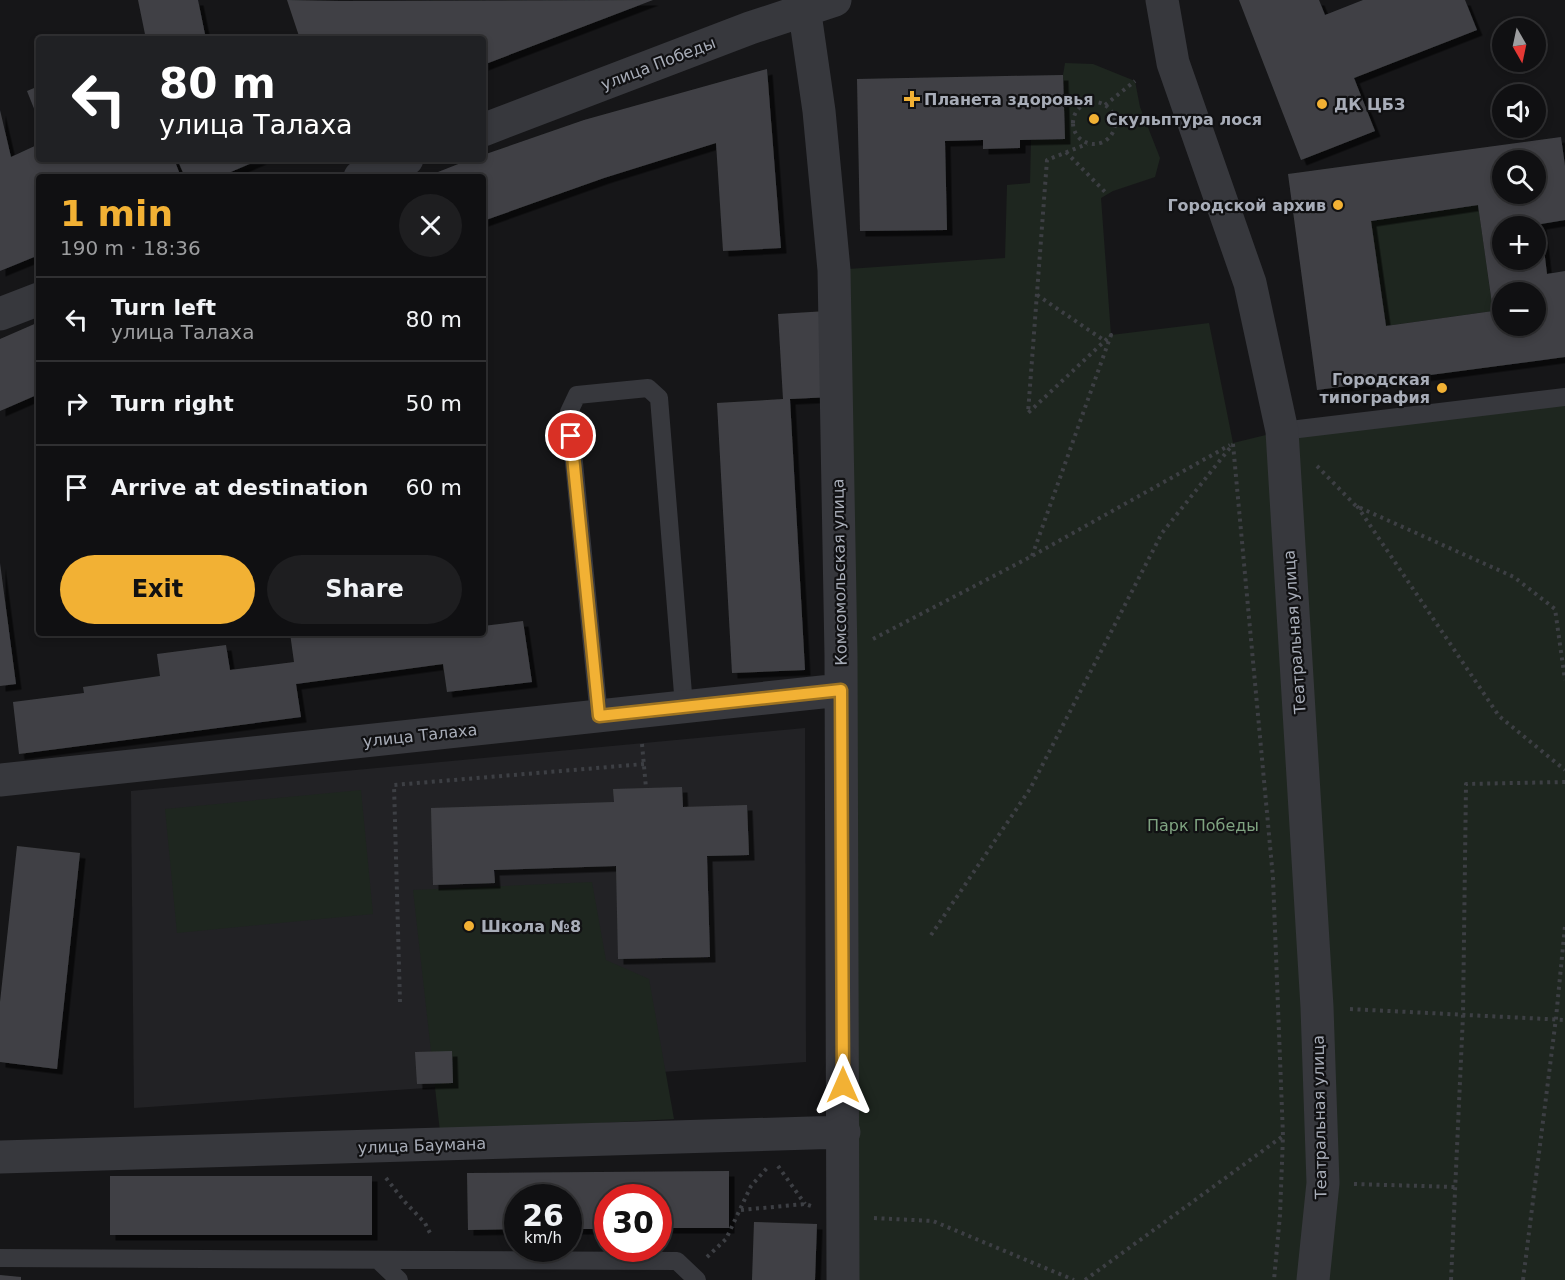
<!DOCTYPE html>
<html lang="en">
<head>
<meta charset="utf-8">
<style>
	:root { --surface:#101012; --page:#1e1e20; --text:#f1f3f6; --muted:#9c9d9f; --line:#303032; --accent:#f2b134 }
	body { margin:0; font-family:"DejaVu Sans",sans-serif; background:var(--page); color:var(--text); height:100vh; display:flex; flex-direction:column; font-size:22px; white-space:nowrap }
	* { box-sizing:border-box; margin:0 }
	p { font-size:20px; color:var(--muted) }
	.icon { flex:none; width:33px; height:33px; fill:none; stroke:currentColor; stroke-width:2; stroke-linecap:round; stroke-linejoin:round }
	.map { position:relative; flex:1; overflow:hidden }
	.details { position:absolute; left:36px; top:174px; width:450px; height:462px; display:flex; flex-direction:column; background:var(--surface); border-radius:6px; box-shadow:0 3px 9px #0003,0 0 0 2px var(--line) }
	.details>* { flex:none }
	.hud { position:absolute; left:36px; top:36px; width:450px; height:126px; border-radius:6px; box-shadow:0 3px 9px #0003,0 0 0 2px var(--line); background:#202124; color:#fff; overflow:hidden }
	.needle { width:39px; rotate:171deg }
	.tools { position:absolute; left:1492px; top:18px; display:grid; gap:12px }
	.tools a { display:grid; place-items:center; width:54px; height:54px; border-radius:50%; background:var(--surface); box-shadow:0 3px 9px #0003,0 0 0 2px var(--line); font-size:30px }
	.speed { position:absolute; left:504px; top:1184px; display:flex; gap:12px; font-size:30px; font-weight:700; text-align:center }
	.speed>* { display:grid; place-content:center; width:78px; height:78px; border-radius:50%; background:var(--surface); box-shadow:0 3px 9px #0003,0 0 0 2px var(--line); line-height:1 }
	.speed small { font-size:15px; font-weight:400 }
	.speed .limit { border:9px solid #d22; background:#fff; color:#111 }
	.pin { position:absolute; display:grid; place-items:center; width:51px; height:51px; color:#fff; margin:-26px; border:3px solid #fff; border-radius:50%; box-shadow:0 2px 6px #0007 }
	.me { position:absolute; width:66px; margin:-33px; rotate:0deg; stroke-linejoin:round; filter:drop-shadow(0 0 4px #0008) }
	.turn { display:flex; align-items:center; gap:21px; height:126px; padding:0 24px; font-size:27px }
	.turn .icon { width:78px; height:78px; stroke-width:2.5 }
	.turn b { display:block; font-size:42px; line-height:51px }
	.round { display:grid; place-items:center; flex:none; width:63px; height:63px; border-radius:32px; background:var(--page) }
	.head { display:flex; align-items:center; justify-content:space-between; height:102px; padding:0 24px }
	h1 { font-size:36px; font-weight:600; line-height:45px; color:var(--accent) }
	.button { display:flex; gap:12px; margin-top:auto; padding:12px 24px }
	.button a { flex:1; height:69px; border-radius:36px; background:var(--accent); color:#111; font-size:24px; font-weight:600; line-height:69px; text-align:center }
	.button a+a { background:var(--page); color:var(--text) }
	ul { padding:0; list-style:none }
	li { display:flex; align-items:center; gap:18px; height:84px; padding:0 24px; border-top:2px solid var(--line) }
	li div { flex:1 }
	li b { display:block; font-size:22px }
	li em { font-style:normal }
	.map>svg:first-child { display:block }
</style>
</head>
<body>
<div class="map">
<svg width="1565" height="1280" viewBox="0 0 1565 1280">
	<defs>
		<filter id="shadow"><feDropShadow dx="5.5" dy="5.5" stdDeviation="0" flood-color="#0009"/></filter>
	</defs>
	<rect width="100%" height="100%" fill="#161618"/>
	<!-- built -->
	<path fill="#222225" d="M805 728 806 1062 134 1108 131 791Z"/>
	<!-- green -->
	<path fill="#1e261f" d="M1065 63 1093 64 1135 81 1140 107 1160 158 1155 177 1113 191 1101 198 1111 335 1209 323 1233 443 1282 431 1565 397V1280H843L834 270 1005 258 1007 185 1030 183 1031 140 1065 139 1063 75Z
		M1478 205 1493 311 1386 326 1371 221Z
		M361 790 373 914 177 933 165 809Z
		M592 882 606 960 649 979 674 1119 440 1132 413 890Z"/>
	<!-- building -->
	<path fill="#404145" fill-rule="evenodd" filter="url(#shadow)" d="M138 0H198L206 39H146Z
		M287 0 340 1 653 0 483 65V39H300Z
		M1239 0H1319L1325 15 1363 0H1465L1477 30 1354 78 1375 131 1301 160Z
		M767 69 781 248 723 251 716 143 604 178 483 221V177H440L438 172 471 159H483V155L584 120Z
		M1063 75 1065 139 1020 140V148L983 149V140L945 141 947 230 860 231 857 79Z
		M39 86V121L27 91Z
		M0 110 11 157 39 144V159H174L181 177H39V255L0 271Z
		M1561 137 1565 166V220L1541 224 1547 274 1565 271V357L1317 390 1288 174ZM1503 160H1536V194H1503ZM1478 205 1493 311 1386 326 1371 221ZM1503 226H1536V260H1503ZM1503 292H1536V326H1503Z
		M177 159H261L219 177H185Z
		M827 311 832 397 790 399 805 670 732 673 717 403 783 399 778 314Z
		M39 322V394L0 411V339Z
		M0 563 16 684 0 686Z
		M523 621 532 682 447 692 443 664 296 684 301 717 19 754 13 702 84 693 83 687 160 676 157 654 226 645 230 670 294 662 290 633H483V626Z
		M682 787 683 807 747 805 749 855 707 856 710 957 618 959 616 866 494 870 495 883 433 885 431 808 614 802 613 789Z
		M17 846 80 853 57 1069 0 1062V1002Z
		M452 1051 453 1083 417 1084 415 1052Z
		M729 1171V1228H658V1197H608V1229H568V1197H518V1229L468 1230 467 1173Z
		M110 1176H372V1235H110Z
		M754 1222 817 1224 815 1280H752Z
		M0 1275 21 1277V1280H0Z"/>
	<g fill="none" stroke-linecap="round" stroke-linejoin="round">
		<!-- path -->
		<path stroke="#3d3f44" stroke-width="4" stroke-dasharray="3 4.5" stroke-linecap="butt" d="M1073 123a21 21 0 1 1 42 0a21 21 0 1 1-42 0Z
			M1105 105 1135 81
			M1066 152 1107 194
			M1037 295 1105 341
			M1233 444 1273 878 1283 1136 1280 1215 1274 1280
			M1317 466 1356 506 1514 577 1555 609 1565 680
			M1357 506 1499 716 1565 770
			M1032 556 1111 335 1028 413 1047 160 1087 144
			M873 639 1032 556 1230 445
			M642 744 646 788
			M931 935 1030 789 1162 533 1233 444
			M400 1002 394 785 644 764
			M1350 1009 1565 1020
			M778 1166 805 1204
			M386 1178 404 1201 425 1223 431 1235
			M1354 1184 1455 1187
			M741 1210 805 1204 811 1206
			M874 1218 933 1221 1074 1280
			M707 1257 726 1239 751 1186 767 1168
			M1085 1280 1283 1136
			M1451 1280 1463 1015 1466 784 1565 782
			M1523 1280 1556 1018 1565 926"/>
		<!-- service -->
		<path stroke="#37383d" stroke-width="18" d="M1282 431 1565 397
			M599 716 569 412 577 395 648 388 659 398 684 706
			M0 1258 677 1261 697 1280
			M378 1260 399 1280"/>
		<!-- minor -->
		<path stroke="#37383d" stroke-width="33" d="M803 0 819 111 834 270 841 656 843 1280
			M1162 0 1173 63 1250 283 1282 431 1317 1007 1323 1183 1313 1280
			M483 130 750 28 835 0
			M360 177 407 159
			M0 314 39 299
			M0 780 841 690
			M0 1157 844 1132"/>
	</g>
	<g fill="none" stroke-linecap="round" stroke-linejoin="round">
		<!-- route casing -->
		<g stroke="#9d7322" stroke-width="15">
			<path id="route" d="M571 436 599 716 841 690 843 1085"/>
		</g>
		<!-- route -->
		<use href="#route" stroke="#f2b134" stroke-width="10"/>
	</g>
	<!-- markers -->
	<g fill="#f2b134" stroke="#111113" stroke-width="2">
		<path d="M909 90h6v6h6v6h-6v6h-6v-6h-6v-6h6z"/>
		<circle cx="1322" cy="104" r="6"/>
		<circle cx="1094" cy="119" r="6"/>
		<circle cx="1338" cy="205" r="6"/>
		<circle cx="1442" cy="388" r="6"/>
		<circle cx="469" cy="926" r="6"/>
	</g>
	<g text-anchor="middle" stroke-width="4.5" stroke-linejoin="round" paint-order="stroke">
		<!-- street labels -->
		<g font-size="16" fill="#a8adb8" stroke="#111113">
			<text transform="translate(658 63) rotate(-21)" y="6">улица Победы</text>
			<text transform="translate(839 572) rotate(-91)" y="6">Комсомольская улица</text>
			<text transform="translate(1294 632) rotate(-94)" y="6">Театральная улица</text>
			<text transform="translate(420 735) rotate(-6)" y="6">улица Талаха</text>
			<text transform="translate(1319 1117) rotate(-91)" y="6">Театральная улица</text>
			<text transform="translate(422 1145) rotate(-2)" y="6">улица Баумана</text>
		</g>
		<!-- poi labels -->
		<g font-size="16" font-weight="bold" fill="#a8adb8" stroke="#111113" text-anchor="start">
			<text x="924" y="105">Планета здоровья</text>
			<text x="1334" y="110">ДК ЦБЗ</text>
			<text x="1106" y="125">Скульптура лося</text>
			<text x="1326" y="211" text-anchor="end">Городской архив</text>
			<text x="1430" y="385" text-anchor="end">Городская<tspan x="1430" dy="18">типография</tspan></text>
			<text x="481" y="932">Школа №8</text>
		</g>
		<!-- park labels -->
		<g font-size="16" fill="#7fa381" stroke="#111113">
			<text x="1203" y="831">Парк Победы</text>
		</g>
	</g>
</svg>
<div class="tools">
<a><svg class="needle" viewBox="-14 -14 28 28"><path d="M0-13l5 13h-10z" fill="#e53935"/><path d="M0 13l5-13h-10z" fill="#9c9d9f"/></svg></a>
<a><svg class="icon" aria-label="sound" viewBox="0 0 24 24"><path d="M4 9h4l5-4v14l-5-4H4zM17 9q2 3 0 6"/></svg></a>
<a><svg class="icon" aria-label="search" viewBox="0 0 24 24"><circle cx="10" cy="10" r="6"/><path d="M15 15l6 6"/></svg></a>
<a>+</a>
<a>−</a>
</div>
<div class="speed"><div>26<small>km/h</small></div><div class="limit">30</div></div>
<div class="pin" style="left:571px;top:436px;background:#d93025"><svg class="icon" aria-label="arrive" viewBox="0 0 24 24"><path d="M6 21V4h12l-3 4 3 4H6"/></svg></div>
<svg class="me" style="left:843px;top:1085px" viewBox="-20 -20 40 40"><path d="M0-17L14 15 0 8-14 15z" fill="#f2b134" stroke="#fff" stroke-width="4"/></svg>
<div class="hud">
<div class="turn"><svg class="icon" aria-label="left" viewBox="0 0 24 24"><path d="M17 20v-9H6M10 6l-5 5 5 5"/></svg><div><b>80 m</b>улица Талаха</div></div>
</div>
<section class="details">
<div class="head"><div><h1>1 min</h1><p>190 m · 18:36</p></div><a class="round"><svg class="icon" aria-label="close" viewBox="0 0 24 24"><path d="M6 6l12 12M18 6L6 18"/></svg></a></div>
<ul>
<li><svg class="icon" aria-label="left" viewBox="0 0 24 24"><path d="M17 20v-9H6M10 6l-5 5 5 5"/></svg><div><b>Turn left</b><p>улица Талаха</p></div><em>80 m</em></li>
<li><svg class="icon" aria-label="right" viewBox="0 0 24 24"><path d="M7 20v-9h11M14 6l5 5-5 5"/></svg><div><b>Turn right</b></div><em>50 m</em></li>
<li><svg class="icon" aria-label="arrive" viewBox="0 0 24 24"><path d="M6 21V4h12l-3 4 3 4H6"/></svg><div><b>Arrive at destination</b></div><em>60 m</em></li>
</ul>
<div class="button"><a>Exit</a><a>Share</a></div>
</section>
</div>
</body>
</html>
